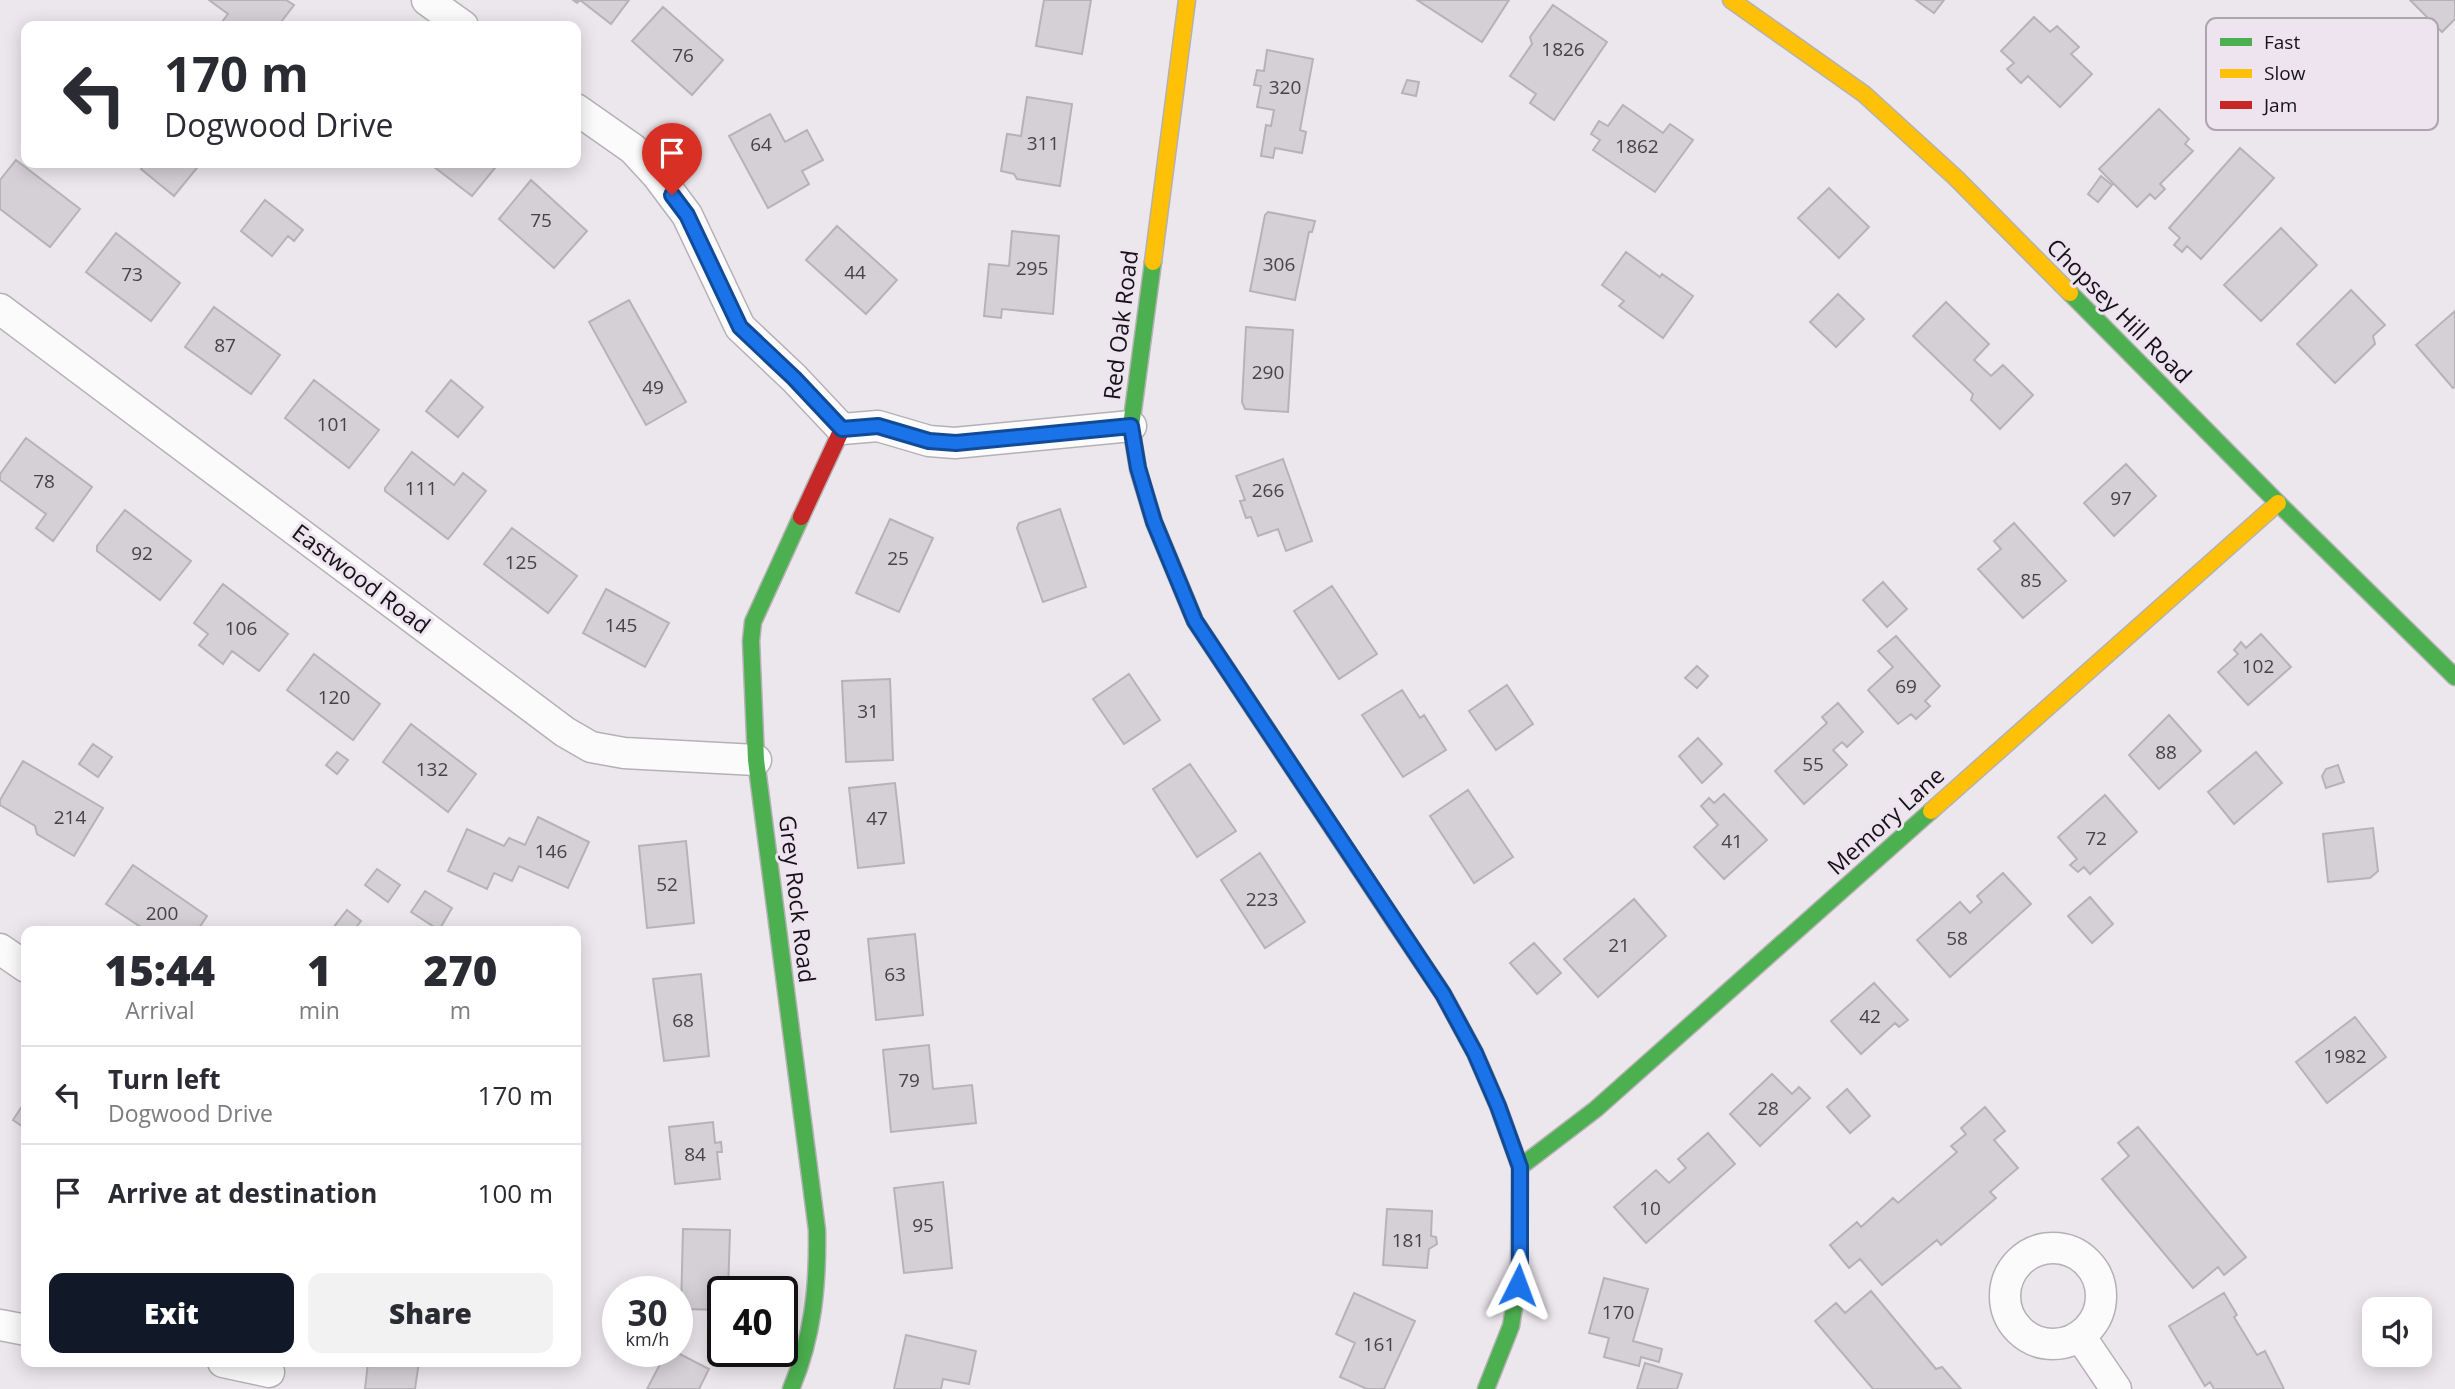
<!DOCTYPE html>
<html lang="en">
<head>
<meta charset="utf-8">
<style>
	:root { --surface:#fff; --page:#f2f2f3; --text:#2b2b33; --muted:#7c7c81; --line:#e1e1e2; --accent:#111827 }
	body { margin:0; font-family:"Open Sans",sans-serif; background:var(--page); color:var(--text); height:100vh; display:flex; flex-direction:column; font-size:26px; white-space:nowrap }
	* { box-sizing:border-box; margin:0 }
	p { font-size:23px; color:var(--muted) }
	.icon { flex:none; width:38px; height:38px; fill:none; stroke:currentColor; stroke-width:2; stroke-linecap:round; stroke-linejoin:round }
	.map { position:relative; flex:1; overflow:hidden }
	.sheet { position:absolute; left:21px; top:926px; width:560px; height:441px; display:flex; flex-direction:column; background:var(--surface); border-radius:14px; box-shadow:0 4px 18px #0003 }
	.sheet>* { flex:none }
	.banner { position:absolute; left:21px; top:21px; width:560px; height:147px; border-radius:14px; box-shadow:0 4px 18px #0003; background:#fff; color:var(--text); overflow:hidden }
	.fabs { position:absolute; left:2362px; top:1297px; display:grid; gap:14px }
	.fabs a { display:grid; place-items:center; width:70px; height:70px; border-radius:14px; background:var(--surface); box-shadow:0 4px 18px #0003; font-size:35px }
	.speed { position:absolute; left:602px; top:1276px; display:flex; gap:14px; font-size:35px; font-weight:700; text-align:center }
	.speed>* { display:grid; place-content:center; width:91px; height:91px; border-radius:50%; background:var(--surface); box-shadow:0 4px 18px #0003; line-height:1 }
	.speed small { font-size:18px; font-weight:400 }
	.speed .limit { border:4px solid #111; border-radius:10px; background:#fff; color:#111 }
	.pin { position:absolute; display:grid; place-items:center; width:60px; height:60px; color:#fff; margin:-72px -30px; border-radius:50% 50% 50% 0; rotate:-45deg; box-shadow:0 0 7px #0007 }
	.pin .icon { rotate:45deg }
	.me { position:absolute; width:77px; margin:-38px; rotate:3deg; stroke-linejoin:round; filter:drop-shadow(0 0 5px #0008) }
	.turn { display:flex; align-items:center; gap:24px; height:147px; padding:0 28px; font-size:32px }
	.turn .icon { width:91px; height:91px; stroke-width:2.5 }
	.turn b { display:block; font-size:49px; line-height:60px }
	.eta { display:flex; justify-content:space-evenly; align-items:center; height:119px; text-align:center }
	.eta b { font-size:42px; font-weight:800; line-height:49px }
	.action { display:flex; gap:14px; margin-top:auto; padding:14px 28px }
	.action a { flex:1; height:80px; border-radius:14px; background:var(--accent); color:#fff; font-size:28px; font-weight:800; line-height:80px; text-align:center }
	.action a+a { background:var(--page); color:var(--text) }
	ul { padding:0; list-style:none }
	li { display:flex; align-items:center; gap:21px; height:98px; padding:0 28px; border-top:2px solid var(--line) }
	li div { flex:1 }
	li b { display:block; font-size:26px }
	li em { font-style:normal }
	.map>svg:first-child { display:block }
</style>
</head>
<body>
<div class="map">
<svg width="2455" height="1389" viewBox="0 0 2455 1389">
	<rect width="100%" height="100%" fill="#ece7ec"/>
	<!-- building -->
	<path fill="#d4d0d5" stroke="#b6b3b7" stroke-width="2" d="M209 0H286L294 5 278 26H219L228 14Z
		M573 0H629L611 24 580 0 577 3Z
		M1044 0H1091L1082 54 1036 46Z
		M1417 0H1509L1482 42Z
		M1916 0H1944L1934 13Z
		M2410 0H2455V19L2442 32Z
		M1553 5 1607 42 1554 120 1530 103 1536 94 1510 76 1532 44 1530 37Z
		M663 7 723 60 692 95 632 41Z
		M2034 17 2050 32 2057 26 2079 47 2071 54 2092 74 2060 107 2028 76 2021 83 2007 69 2014 63 2001 51Z
		M1267 50 1313 59 1300 130 1306 132 1302 153 1275 148 1273 158 1261 156 1266 125 1271 126 1274 110 1257 107 1261 86 1254 85 1257 70 1264 71Z
		M1407 80 1419 82 1416 96 1402 93Z
		M1027 97 1072 104 1060 186 1017 179 1014 174 1001 171 1007 134 1021 136Z
		M1623 105 1663 133 1670 124 1693 140 1655 192 1593 150 1600 140 1591 134 1599 121 1608 126Z
		M2159 109 2189 139 2185 144 2193 151 2160 184 2165 189 2155 199 2150 194 2137 207 2099 169Z
		M770 114 785 142 807 130 823 160 802 171 809 184 768 208 729 136Z
		M2240 148 2274 178 2201 259 2187 246 2182 252 2174 245 2180 238 2169 228Z
		M16 160 80 209 50 247 0 209V180Z
		M146 163H201L174 196 141 169Z
		M429 163H499L472 196Z
		M2101 176 2112 185 2098 202 2088 194Z
		M531 180 587 231 554 268 499 219Z
		M1829 188 1869 227 1839 258 1798 218Z
		M265 200 303 230 294 241 288 236 272 256 241 231Z
		M1268 212 1315 221 1312 232H1309L1295 300 1250 291 1265 215Z
		M837 226 897 280 866 314 806 260Z
		M2281 228 2317 265 2261 321 2224 285Z
		M1012 231 1059 236 1053 314 1002 309 1001 318 984 316 989 264 1009 266Z
		M116 233 180 283 151 321 86 272Z
		M1626 252 1660 277 1662 274 1693 296 1663 338 1619 306 1624 301 1602 285Z
		M2351 290 2385 325 2373 336 2375 344 2335 383 2297 344Z
		M1838 294 1864 319 1836 347 1810 322Z
		M629 300 686 402 646 425 589 322Z
		M1946 302 1989 344 1974 360 1991 376 2003 365 2033 395 2000 429 1971 400 1973 394 1913 336Z
		M214 307 280 355 251 394 185 347Z
		M2455 311V386L2453 388 2416 345Z
		M1246 327 1293 330 1288 412 1245 409 1242 402Z
		M314 380 379 430 349 468 285 418Z
		M451 380 483 407 458 437 426 411Z
		M26 438 92 487 53 541 36 528 46 514 0 480V474Z
		M412 452 454 485 463 473 486 491 448 539 385 491V488Z
		M1283 459 1312 541 1286 551 1278 529 1258 536 1251 517 1246 518 1240 501 1245 500 1236 476Z
		M2126 464 2156 496 2114 536 2084 503Z
		M1060 509 1086 587 1043 602 1017 528 1019 523Z
		M125 510 191 561 160 600 97 551V546Z
		M890 519 933 538 899 612 856 593Z
		M2014 523 2066 581 2023 618 1978 569 2001 549 1994 541Z
		M512 528 577 576 548 613 484 564Z
		M1883 582 1907 609 1887 627 1863 600Z
		M223 584 288 634 259 671 232 651 223 664 199 645 208 634 194 623Z
		M1332 586 1377 654 1339 679 1294 611Z
		M606 589 669 623 645 667 583 633Z
		M2261 634 2291 667 2248 705 2218 672 2238 654 2234 650 2241 642 2246 648Z
		M1896 636 1940 686 1925 701 1930 706 1916 719 1911 714 1898 724 1868 690 1893 667 1878 651Z
		M314 654 380 704 353 740 287 690Z
		M1697 666 1708 676 1697 688 1685 678Z
		M1129 674 1160 720 1124 744 1093 699Z
		M890 679 893 760 846 762 842 681Z
		M1507 685 1533 724 1496 750 1469 711Z
		M1402 690 1420 718 1424 715 1446 750 1403 777 1362 715Z
		M1838 703 1863 732 1847 747 1842 742 1833 750 1847 765 1804 804 1775 771 1827 723 1822 717Z
		M2169 715 2201 751 2159 789 2129 755Z
		M411 724 476 774 448 812 383 762Z
		M1698 738 1722 764 1702 783 1679 756Z
		M93 744 112 757 98 777 79 764Z
		M337 752 348 760 337 774 326 765Z
		M2256 752 2282 783 2234 824 2208 792Z
		M23 761 103 808 74 856 37 834 35 826 0 805V800Z
		M1190 764 1236 831 1197 857 1153 789Z
		M2338 765 2344 782 2326 788 2322 776 2326 769Z
		M895 783 904 863 858 868 849 788Z
		M1468 790 1513 857 1474 883 1430 816Z
		M1724 794 1767 840 1724 879 1694 847 1718 825 1701 806 1709 798 1714 803Z
		M2105 795 2137 832 2090 874 2084 867 2078 872 2070 865 2077 859 2058 837Z
		M538 817 589 842 568 888 519 866 512 881 494 873 487 889 448 871 467 829 504 846 509 838 525 845Z
		M2373 828 2378 871 2370 878 2328 882 2323 834Z
		M686 841 694 923 647 928 639 846Z
		M1260 853 1305 922 1265 948 1221 880Z
		M133 865 207 916 197 931H142V928L106 904Z
		M377 869 400 885 388 902 365 885Z
		M2003 873 2031 904 1950 977 1917 940 1960 902 1970 913 1982 902 1977 896Z
		M425 891 452 908 439 930 411 912Z
		M2090 897 2113 924 2092 943 2068 916Z
		M1634 899 1666 936 1598 997 1564 959Z
		M347 910 361 921 353 931H336L333 928Z
		M915 934 923 1015 876 1020 868 939Z
		M1534 943 1561 973 1537 994 1510 963Z
		M701 974 709 1056 664 1061 653 979Z
		M1874 983 1908 1020 1899 1027 1895 1023 1861 1054 1831 1021Z
		M2355 1017 2386 1057 2327 1103 2296 1062Z
		M929 1045 933 1089 972 1085 976 1123 891 1132 883 1050Z
		M1772 1074 1792 1094 1799 1087 1810 1098 1760 1146 1730 1114Z
		M1847 1089 1870 1116 1850 1133 1827 1107Z
		M26 1100V1129L13 1120Z
		M1985 1107 2005 1131 1994 1140 2018 1168 1990 1192 1996 1198 1941 1245 1937 1240 1882 1285 1860 1259 1849 1268 1830 1245 1857 1222 1861 1227 1893 1198 1898 1203 1957 1152 1951 1146 1966 1134 1961 1128Z
		M713 1122 715 1143 721 1142 722 1152H717L720 1179 675 1184 669 1127Z
		M2138 1127 2246 1257 2224 1275 2218 1267 2193 1288 2102 1179 2129 1156 2118 1143Z
		M1708 1133 1735 1164 1646 1243 1614 1207 1656 1170 1669 1183 1686 1168 1678 1159Z
		M943 1182 952 1268 904 1273 894 1188Z
		M1387 1209 1432 1211 1431 1236 1436 1237 1437 1244 1429 1249 1427 1268 1383 1265Z
		M683 1229 730 1230 728 1292H723V1310L681 1309Z
		M1604 1278 1648 1289 1633 1341 1662 1349 1659 1362 1641 1357 1639 1366 1604 1357 1609 1338 1589 1333Z
		M1871 1291 1936 1369 1942 1367 1961 1389H1873L1815 1321 1836 1303 1845 1313Z
		M1354 1293 1415 1321 1384 1389H1367L1340 1377 1355 1343 1336 1334Z
		M2224 1293 2237 1315 2234 1317 2257 1355 2265 1351 2284 1389H2214L2210 1382 2205 1386 2169 1326Z
		M906 1335 976 1351 969 1384 943 1379 941 1389H894Z
		M667 1351H674L709 1369 699 1389H647Z
		M368 1362H419L415 1389H365Z
		M1645 1363 1682 1374 1677 1389H1637Z"/>
	<g fill="none" stroke-linecap="round" stroke-linejoin="round">
		<!-- street casing -->
		<g stroke="#b4b1b4" stroke-width="33">
			<path id="street" d="M427 0 463 26
				M576 109 633 149 657 175 687 215 740 327 794 378 842 429 878 426 929 441 955 443 1131 426
				M0 309 565 732 591 747 624 753 756 760
				M0 949 26 967
				M2005 1296a48 48 0 1 1 96 0a48 48 0 1 1-96 0Z
				M0 1325 26 1330
				M2080 1336 2116 1389
				M223 1362 269 1372"/>
		</g>
		<!-- fast casing -->
		<g stroke="#b4b1b4" stroke-width="19">
			<path id="fast" d="M1153 262 1131 426 1138 469 1154 522 1195 621 1396 924
				M2070 293 2278 503 2455 677
				M1520 1167 1596 1109 1931 811
				M791 1389C813 1337 818 1286 817 1230L756 760 751 641 753 622 801 517
				M1486 1389 1511 1326 1519 1277"/>
		</g>
		<!-- slow casing -->
		<g stroke="#b4b1b4" stroke-width="19">
			<path id="slow" d="M1731 0 1864 94 1956 178 2070 293
				M1153 262 1187 0
				M1931 811 2278 503
				M1396 924 1443 994 1475 1053 1498 1106 1520 1167 1519 1277"/>
		</g>
		<!-- jam casing -->
		<g stroke="#b4b1b4" stroke-width="19">
			<path id="jam" d="M801 517 842 429"/>
		</g>
		<!-- street -->
		<use href="#street" stroke="#fcfbfc" stroke-width="30"/>
		<!-- fast -->
		<use href="#fast" stroke="#4caf50" stroke-width="16"/>
		<!-- slow -->
		<use href="#slow" stroke="#ffc107" stroke-width="16"/>
		<!-- jam -->
		<use href="#jam" stroke="#c62828" stroke-width="16"/>
	</g>
	<g fill="none" stroke-linecap="round" stroke-linejoin="round">
		<!-- route casing -->
		<g stroke="#114b97" stroke-width="18">
			<path id="route" d="M672 195 687 215 740 327 794 378 842 429 878 426 929 441 956 443 1131 426 1138 468 1154 522 1195 621 1443 994 1475 1053 1498 1106 1520 1167V1271L1518 1285"/>
		</g>
		<!-- route -->
		<use href="#route" stroke="#1a73e8" stroke-width="12"/>
	</g>
	<g text-anchor="middle" stroke-width="6" stroke-linejoin="round" paint-order="stroke">
		<!-- number labels -->
		<g font-size="19" fill="#464247">
			<text x="1563" y="56">1826</text>
			<text x="683" y="62">76</text>
			<text x="1285" y="94">320</text>
			<text x="1043" y="150">311</text>
			<text x="761" y="151">64</text>
			<text x="1637" y="153">1862</text>
			<text x="541" y="227">75</text>
			<text x="1279" y="271">306</text>
			<text x="1032" y="275">295</text>
			<text x="855" y="279">44</text>
			<text x="132" y="281">73</text>
			<text x="225" y="352">87</text>
			<text x="1268" y="379">290</text>
			<text x="653" y="394">49</text>
			<text x="333" y="431">101</text>
			<text x="44" y="488">78</text>
			<text x="421" y="495">111</text>
			<text x="1268" y="497">266</text>
			<text x="2121" y="505">97</text>
			<text x="142" y="560">92</text>
			<text x="898" y="565">25</text>
			<text x="521" y="569">125</text>
			<text x="2031" y="587">85</text>
			<text x="621" y="632">145</text>
			<text x="241" y="635">106</text>
			<text x="2258" y="673">102</text>
			<text x="1906" y="693">69</text>
			<text x="334" y="704">120</text>
			<text x="868" y="718">31</text>
			<text x="2166" y="759">88</text>
			<text x="1813" y="771">55</text>
			<text x="432" y="776">132</text>
			<text x="70" y="824">214</text>
			<text x="877" y="825">47</text>
			<text x="2096" y="845">72</text>
			<text x="1732" y="848">41</text>
			<text x="551" y="858">146</text>
			<text x="667" y="891">52</text>
			<text x="1262" y="906">223</text>
			<text x="162" y="920">200</text>
			<text x="1957" y="945">58</text>
			<text x="1619" y="952">21</text>
			<text x="895" y="981">63</text>
			<text x="1870" y="1023">42</text>
			<text x="683" y="1027">68</text>
			<text x="2345" y="1063">1982</text>
			<text x="909" y="1087">79</text>
			<text x="1768" y="1115">28</text>
			<text x="695" y="1161">84</text>
			<text x="1650" y="1215">10</text>
			<text x="923" y="1232">95</text>
			<text x="1408" y="1247">181</text>
			<text x="1618" y="1319">170</text>
			<text x="1379" y="1351">161</text>
		</g>
		<!-- street labels -->
		<g font-size="23" fill="#151216" stroke="#ede4ef">
			<text transform="translate(2119 311) rotate(45)" y="8">Chopsey Hill Road</text>
			<text transform="translate(1121 325) rotate(-83)" y="8">Red Oak Road</text>
			<text transform="translate(361 579) rotate(37)" y="8">Eastwood Road</text>
			<text transform="translate(1886 821) rotate(-42)" y="8">Memory Lane</text>
			<text transform="translate(797 899) rotate(83)" y="8">Grey Rock Road</text>
		</g>
	</g>
	<!-- legend -->
	<rect x="2206" y="18" width="232" height="112" rx="10" fill="#ede4ef" stroke="#aca5ae" stroke-width="2"/>
	<rect x="2220" y="38" width="32" height="8" fill="#4caf50"/>
	<rect x="2220" y="69" width="32" height="9" fill="#ffc107"/>
	<rect x="2220" y="101" width="32" height="8" fill="#c62828"/>
	<g font-size="19" fill="#151216">
		<text x="2264" y="49">Fast</text>
		<text x="2264" y="80">Slow</text>
		<text x="2264" y="112">Jam</text>
	</g>
</svg>
<div class="fabs">
<a><svg class="icon" aria-label="sound" viewBox="0 0 24 24"><path d="M4 9h4l5-4v14l-5-4H4zM17 9q2 3 0 6"/></svg></a>
</div>
<div class="speed"><div>30<small>km/h</small></div><div class="limit">40</div></div>
<div class="pin" style="left:672px;top:195px;background:#d93025"><svg class="icon" aria-label="arrive" viewBox="0 0 24 24"><path d="M6 21V4h12l-3 4 3 4H6"/></svg></div>
<svg class="me" style="left:1518px;top:1285px" viewBox="-20 -20 40 40"><path d="M0-17L14 15 0 8-14 15z" fill="#1a73e8" stroke="#fff" stroke-width="4"/></svg>
<div class="banner">
<div class="turn"><svg class="icon" aria-label="left" viewBox="0 0 24 24"><path d="M17 20v-9H6M10 6l-5 5 5 5"/></svg><div><b>170 m</b>Dogwood Drive</div></div>
</div>
<section class="sheet">
<div class="eta">
<div><b>15:44</b><p>Arrival</p></div>
<div><b>1</b><p>min</p></div>
<div><b>270</b><p>m</p></div>
</div>
<ul>
<li><svg class="icon" aria-label="left" viewBox="0 0 24 24"><path d="M17 20v-9H6M10 6l-5 5 5 5"/></svg><div><b>Turn left</b><p>Dogwood Drive</p></div><em>170 m</em></li>
<li><svg class="icon" aria-label="arrive" viewBox="0 0 24 24"><path d="M6 21V4h12l-3 4 3 4H6"/></svg><div><b>Arrive at destination</b></div><em>100 m</em></li>
</ul>
<div class="action"><a>Exit</a><a>Share</a></div>
</section>
</div>
</body>
</html>
